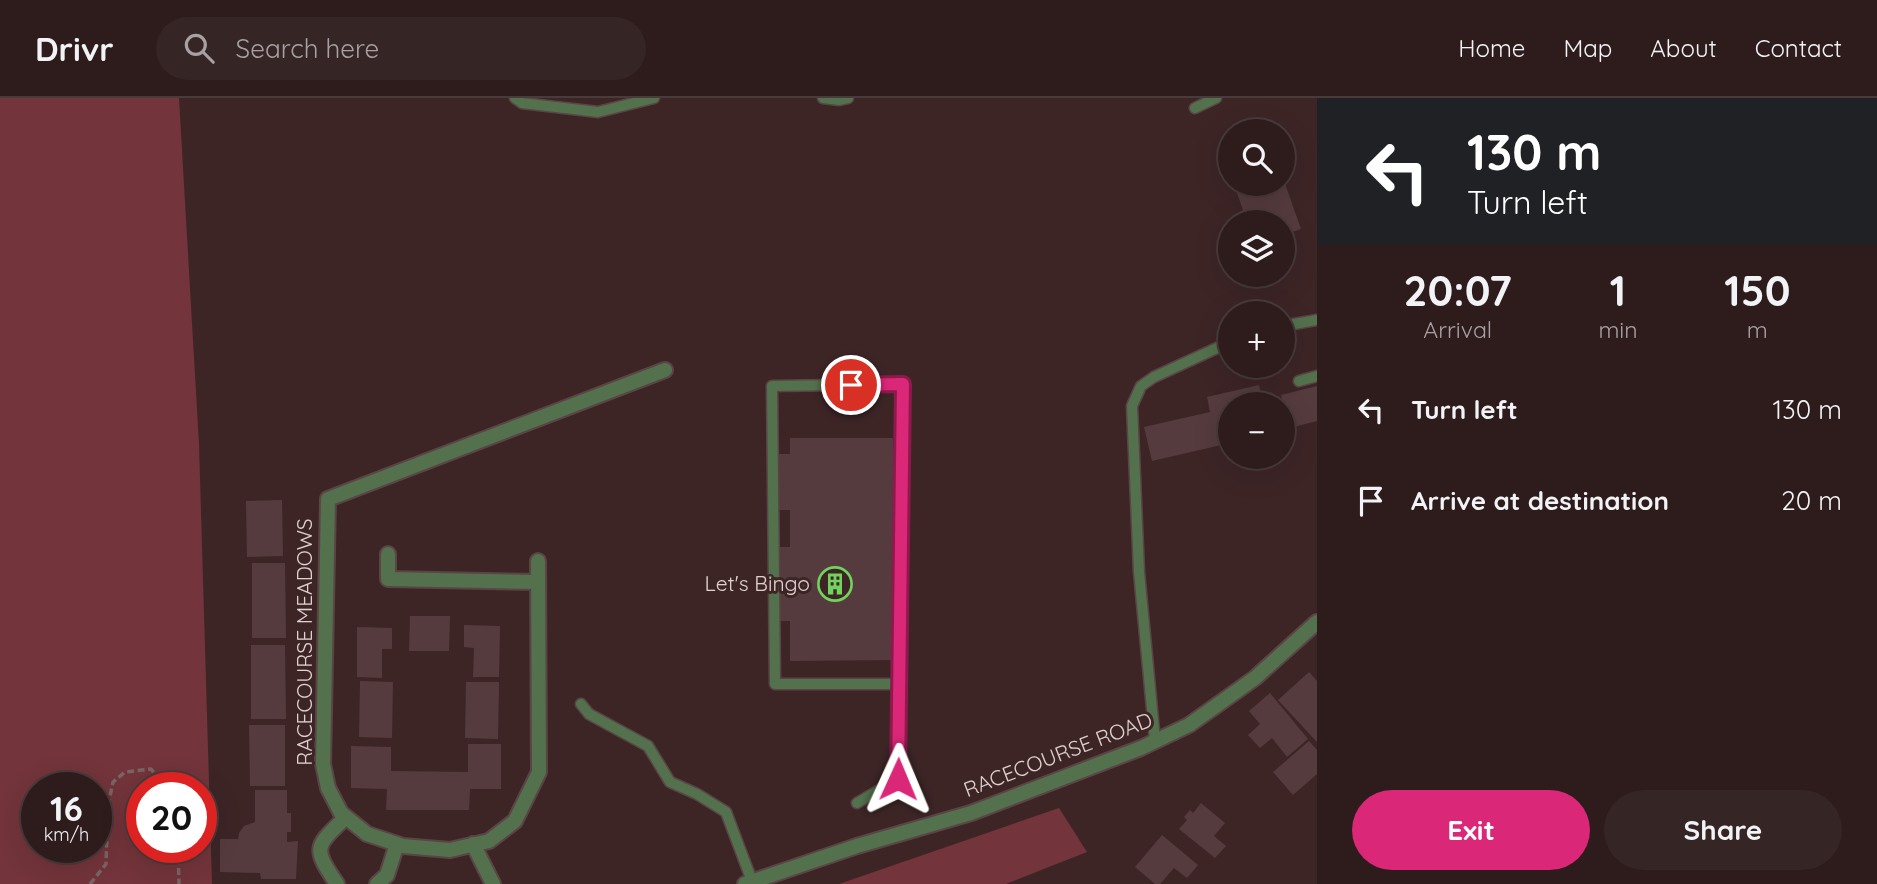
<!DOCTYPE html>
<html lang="en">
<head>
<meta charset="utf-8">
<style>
	:root { --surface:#2e1c1c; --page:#362525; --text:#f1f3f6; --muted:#a7a1a3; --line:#493a3b; --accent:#db2777 }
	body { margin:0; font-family:Quicksand,sans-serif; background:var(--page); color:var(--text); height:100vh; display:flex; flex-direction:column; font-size:26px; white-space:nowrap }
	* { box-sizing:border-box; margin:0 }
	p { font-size:23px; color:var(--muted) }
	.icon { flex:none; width:38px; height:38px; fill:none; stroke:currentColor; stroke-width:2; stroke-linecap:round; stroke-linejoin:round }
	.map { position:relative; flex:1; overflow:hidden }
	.sheet { display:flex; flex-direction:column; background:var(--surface); width:560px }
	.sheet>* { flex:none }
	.hud { background:#202124; color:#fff; overflow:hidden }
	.buttons { position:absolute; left:1218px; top:21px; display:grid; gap:14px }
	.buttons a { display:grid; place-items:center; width:77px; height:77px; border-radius:50%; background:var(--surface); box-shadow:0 7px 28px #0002,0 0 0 2px var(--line); font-size:35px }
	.speed { position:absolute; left:21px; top:674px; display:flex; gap:14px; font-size:35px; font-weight:700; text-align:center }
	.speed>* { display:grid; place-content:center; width:91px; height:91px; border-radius:50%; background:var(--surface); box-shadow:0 7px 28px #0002,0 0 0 2px var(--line); line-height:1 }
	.speed small { font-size:18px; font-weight:400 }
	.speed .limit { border:10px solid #d22; background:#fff; color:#111 }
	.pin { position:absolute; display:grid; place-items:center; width:60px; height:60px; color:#fff; margin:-30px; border:4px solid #fff; border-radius:50%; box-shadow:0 2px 7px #0007 }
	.me { position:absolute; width:77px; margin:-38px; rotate:1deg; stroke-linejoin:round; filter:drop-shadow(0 0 5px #0008) }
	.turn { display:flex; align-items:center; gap:24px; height:147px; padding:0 35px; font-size:32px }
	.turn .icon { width:91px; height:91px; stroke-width:2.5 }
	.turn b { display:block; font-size:49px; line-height:60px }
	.eta { display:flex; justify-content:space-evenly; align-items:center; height:119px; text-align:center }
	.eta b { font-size:42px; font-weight:700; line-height:49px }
	.cta { display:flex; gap:14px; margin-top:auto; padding:14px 35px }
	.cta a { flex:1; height:80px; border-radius:42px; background:var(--accent); color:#fff; font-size:28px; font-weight:700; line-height:80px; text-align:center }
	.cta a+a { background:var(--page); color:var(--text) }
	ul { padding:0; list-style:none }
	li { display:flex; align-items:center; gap:21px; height:91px; padding:0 35px }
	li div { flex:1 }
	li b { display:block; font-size:26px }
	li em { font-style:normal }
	header { display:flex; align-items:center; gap:42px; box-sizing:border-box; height:98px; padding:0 35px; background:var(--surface); border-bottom:2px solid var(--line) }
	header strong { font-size:33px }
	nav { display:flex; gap:38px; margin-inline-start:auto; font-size:24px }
	.search { width:490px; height:63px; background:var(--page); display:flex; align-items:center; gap:18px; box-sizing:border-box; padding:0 24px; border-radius:38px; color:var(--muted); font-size:26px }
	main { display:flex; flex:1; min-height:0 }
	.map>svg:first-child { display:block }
</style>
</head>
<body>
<header>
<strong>Drivr</strong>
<div class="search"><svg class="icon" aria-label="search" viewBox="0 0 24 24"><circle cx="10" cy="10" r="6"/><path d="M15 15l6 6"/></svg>Search here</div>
<nav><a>Home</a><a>Map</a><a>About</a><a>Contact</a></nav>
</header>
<main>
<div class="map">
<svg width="1317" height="786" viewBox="0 0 1317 786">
	<rect width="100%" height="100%" fill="#3d2526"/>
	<!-- green -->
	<path fill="#73343b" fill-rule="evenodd" d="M0 0H179L199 346 212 786H0ZM37 690H96V749H37ZM142 690H201V749H142Z
		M1059 710 1087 754 1006 786H839Z"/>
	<!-- building -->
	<path fill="#553b3d" d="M1283 80 1301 131 1283 137V124H1247L1234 86H1283Z
		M1259 287 1263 306H1230V345L1152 363 1144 329 1210 314 1207 299Z
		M1317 288V323L1290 330 1281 297Z
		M790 340H893L894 562 790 563V523H777V449H790V412H778L779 356H790Z
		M282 402 283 458 247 459 246 403Z
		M252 465H285L286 540H252Z
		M410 518H450L449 553H409Z
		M464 527 500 528 499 579H473L474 550 464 549Z
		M357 529 392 530V551H382V580L357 579Z
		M251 547H285L286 621H251Z
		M1309 574 1317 583V644L1278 602Z
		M360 583 393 584 392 640 359 639Z
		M466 584H499L498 641 465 640Z
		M1270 595 1308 641 1287 659 1272 640 1260 650 1248 637 1260 626 1249 613Z
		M249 627H285V688H250Z
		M1309 643 1317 652V676L1293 697 1273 674Z
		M468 646H501V691H470L469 712H386L387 691 351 690V648L391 649V673L468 674Z
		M255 692H287V715H291V734H287V744L298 743 296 781H261L260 775 220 774V741H238L239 735 244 728 255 724Z
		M1201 705 1225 725 1214 738 1226 748 1215 760 1179 731 1187 722 1184 719 1190 712 1193 715Z
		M1162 737 1198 767 1187 780 1174 770 1160 786H1155L1135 769Z"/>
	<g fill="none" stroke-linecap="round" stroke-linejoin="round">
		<!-- service casing -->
		<g stroke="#5a4445" stroke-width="13">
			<path id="service" d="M515 0 522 5 598 14 654 0
				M823 0 839 2 848 0
				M1195 10 1216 0
				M1283 228 1317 222
				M1299 283 1317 278
				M903 286 899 586H775L772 288Z
				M581 606 589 616 648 648 670 684 697 696 726 714 752 783
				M1155 643 1139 474 1132 308 1141 288 1154 279 1230 244
				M857 705 898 681 899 586"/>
		</g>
		<!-- minor casing -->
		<g stroke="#5a4445" stroke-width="18">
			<path id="minor" d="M388 456V481L538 484
				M538 463 539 674 515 723 489 743 450 752 403 748 367 736 341 715 328 690 323 666 328 401 665 272
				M473 746 493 786
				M337 786C312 749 315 749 346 719
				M377 786 387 777 397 746"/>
		</g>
		<!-- tertiary casing -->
		<g stroke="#5a4445" stroke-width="18">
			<path id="tertiary" d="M745 786 857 748 971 715 1141 650 1189 627 1255 580 1317 524"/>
		</g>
		<!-- path -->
		<path stroke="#796464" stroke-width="3.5" stroke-dasharray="7 3.5" stroke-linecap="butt" d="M178 749 179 786
			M90 786 106 766 108 708 113 684 125 674 151 671 166 690"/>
		<!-- service -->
		<use href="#service" stroke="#52714c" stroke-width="10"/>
		<!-- minor -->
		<use href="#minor" stroke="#52714c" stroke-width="14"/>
		<!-- tertiary -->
		<use href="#tertiary" stroke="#52714c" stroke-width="14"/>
	</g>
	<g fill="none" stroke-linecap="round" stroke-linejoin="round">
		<!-- route casing -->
		<g stroke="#8e194d" stroke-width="18">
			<path id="route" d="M851 287 903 286 898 681"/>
		</g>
		<!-- route -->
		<use href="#route" stroke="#db2777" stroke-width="12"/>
	</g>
	<!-- icons -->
	<defs>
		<g id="building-ring" transform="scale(1.75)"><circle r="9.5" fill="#3d2526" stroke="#71d25e" stroke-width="1.5"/><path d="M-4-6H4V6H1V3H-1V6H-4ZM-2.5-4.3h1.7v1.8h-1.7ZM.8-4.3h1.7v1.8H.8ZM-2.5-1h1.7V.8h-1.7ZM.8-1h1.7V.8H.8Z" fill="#71d25e"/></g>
	</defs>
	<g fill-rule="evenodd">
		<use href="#building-ring" x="835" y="486"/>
	</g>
	<g text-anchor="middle" stroke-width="6" stroke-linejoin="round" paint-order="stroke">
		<!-- poi labels -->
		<g font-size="21" fill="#e0d0d0" stroke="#3d2526" text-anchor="end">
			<text x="810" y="493">Let's Bingo</text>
		</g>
		<!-- street labels -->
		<g font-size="21" fill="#e0d0d0" stroke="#3d2526">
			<text transform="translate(305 544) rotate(-90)" y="7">RACECOURSE MEADOWS</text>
			<text transform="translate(1058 657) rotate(-21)" y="7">RACECOURSE ROAD</text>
		</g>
	</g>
</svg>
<div class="buttons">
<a><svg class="icon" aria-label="search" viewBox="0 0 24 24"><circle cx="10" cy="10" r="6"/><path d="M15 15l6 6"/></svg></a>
<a><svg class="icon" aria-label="layers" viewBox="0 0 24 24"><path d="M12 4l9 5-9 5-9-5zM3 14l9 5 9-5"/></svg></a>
<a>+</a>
<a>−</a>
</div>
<div class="speed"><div>16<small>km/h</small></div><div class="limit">20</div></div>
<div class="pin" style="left:851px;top:287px;background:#d93025"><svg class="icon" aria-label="arrive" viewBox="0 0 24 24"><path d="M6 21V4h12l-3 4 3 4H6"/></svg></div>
<svg class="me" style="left:898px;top:681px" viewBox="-20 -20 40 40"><path d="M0-17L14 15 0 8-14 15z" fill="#db2777" stroke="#fff" stroke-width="4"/></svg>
</div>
<section class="sheet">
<div class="hud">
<div class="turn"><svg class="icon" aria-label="left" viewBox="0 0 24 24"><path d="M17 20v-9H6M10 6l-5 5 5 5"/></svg><div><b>130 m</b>Turn left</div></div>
</div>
<div class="eta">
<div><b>20:07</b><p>Arrival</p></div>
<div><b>1</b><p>min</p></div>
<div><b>150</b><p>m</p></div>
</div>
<ul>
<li><svg class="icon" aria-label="left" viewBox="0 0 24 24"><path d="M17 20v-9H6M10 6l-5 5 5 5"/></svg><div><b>Turn left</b></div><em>130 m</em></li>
<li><svg class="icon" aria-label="arrive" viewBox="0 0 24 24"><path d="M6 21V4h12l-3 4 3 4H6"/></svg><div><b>Arrive at destination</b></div><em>20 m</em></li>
</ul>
<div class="cta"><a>Exit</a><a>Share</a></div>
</section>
</main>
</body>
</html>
